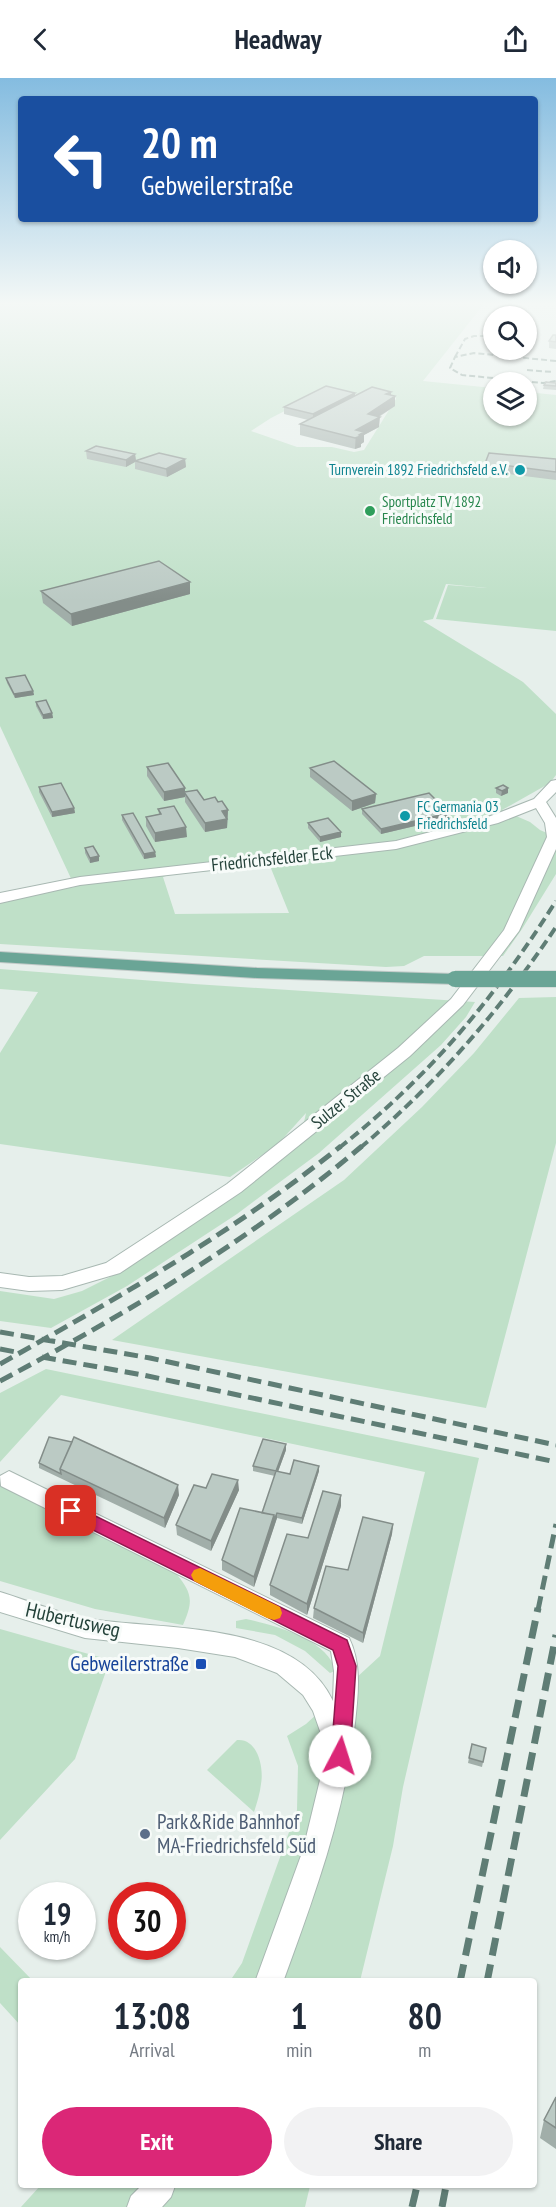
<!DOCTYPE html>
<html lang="en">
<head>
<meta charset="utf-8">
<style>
	:root { --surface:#fff; --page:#f2f2f3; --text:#1f2937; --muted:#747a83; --accent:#db2777 }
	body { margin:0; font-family:"PT Sans Narrow",sans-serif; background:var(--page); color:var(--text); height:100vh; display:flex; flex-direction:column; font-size:22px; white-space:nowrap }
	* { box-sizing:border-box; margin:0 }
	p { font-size:20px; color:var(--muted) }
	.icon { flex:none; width:33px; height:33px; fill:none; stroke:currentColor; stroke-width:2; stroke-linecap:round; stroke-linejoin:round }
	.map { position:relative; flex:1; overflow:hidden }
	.details { position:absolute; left:18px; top:1900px; width:519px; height:210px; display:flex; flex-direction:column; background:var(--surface); border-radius:6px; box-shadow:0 2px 4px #0004 }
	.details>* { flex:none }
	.hud { position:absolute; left:18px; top:18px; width:520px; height:126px; border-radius:6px; box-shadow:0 2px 4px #0004; background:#1a4fa0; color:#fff; overflow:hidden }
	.tools { position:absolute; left:483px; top:162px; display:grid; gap:12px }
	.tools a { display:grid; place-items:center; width:54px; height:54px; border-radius:50%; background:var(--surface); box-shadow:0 2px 4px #0004; font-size:30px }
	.speed { position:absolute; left:18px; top:1804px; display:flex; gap:12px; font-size:30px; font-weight:700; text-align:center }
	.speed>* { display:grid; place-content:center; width:78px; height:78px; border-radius:50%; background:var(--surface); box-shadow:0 2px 4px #0004; line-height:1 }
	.speed small { font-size:15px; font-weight:400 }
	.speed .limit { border:9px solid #d22; background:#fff; color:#111 }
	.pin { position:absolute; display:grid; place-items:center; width:51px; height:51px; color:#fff; margin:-26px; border-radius:12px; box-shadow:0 3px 9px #0006 }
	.me { position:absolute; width:66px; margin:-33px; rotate:5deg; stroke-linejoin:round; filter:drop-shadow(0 0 4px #0008) }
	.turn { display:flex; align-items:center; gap:21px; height:126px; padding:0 24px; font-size:27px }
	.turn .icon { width:78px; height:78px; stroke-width:2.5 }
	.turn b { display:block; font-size:42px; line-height:51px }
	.eta { display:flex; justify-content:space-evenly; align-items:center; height:102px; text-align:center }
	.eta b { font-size:36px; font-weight:800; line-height:42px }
	.cta { display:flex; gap:12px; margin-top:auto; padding:12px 24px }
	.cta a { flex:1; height:69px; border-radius:36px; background:var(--accent); color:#fff; font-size:24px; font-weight:800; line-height:69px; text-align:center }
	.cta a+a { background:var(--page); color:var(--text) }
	header { display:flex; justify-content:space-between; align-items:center; height:78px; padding:0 24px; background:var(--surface); font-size:27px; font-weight:800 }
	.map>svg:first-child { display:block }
</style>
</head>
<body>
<header><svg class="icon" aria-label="back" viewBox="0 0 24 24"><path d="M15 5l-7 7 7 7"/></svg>Headway<svg class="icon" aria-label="share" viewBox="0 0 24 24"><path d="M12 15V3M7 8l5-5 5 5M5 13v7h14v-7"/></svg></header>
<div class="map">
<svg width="556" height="2129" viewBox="0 0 556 2129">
	<rect width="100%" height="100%" fill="#e6efeb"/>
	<!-- green -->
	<path fill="#bfe0c8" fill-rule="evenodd" d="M0 226H484L423 303 493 310 494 338H526L527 314 556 317V553L436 541 448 507 487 510 446 506 433 541 423 543 523 604 556 636V697L550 705 502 732 530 744 540 752 556 759V796L522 851 503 878H424L404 888 386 889 0 866V819H14L75 809 0 648ZM315 313 396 320V321L364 372 354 374 332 369H297L251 353 271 340 314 318ZM270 788 289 835 175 836 163 799 172 796Z
		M0 891 194 906 475 924 466 939 441 967 319 1075 237 1136 127 1208 51 1250 0 1243V1213L54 1221 82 1213 118 1195 234 1119 299 1068 306 1035 278 1066 230 1099 0 1066V975L38 914 0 911Z
		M556 919V1065L486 1330 112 1262 344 1102 422 1029 474 975 519 920Z
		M46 1291 479 1380 403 1709 393 1768 360 1903H230L242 1885 297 1732 298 1688 287 1658 306 1646 380 1578 425 1394 61 1317 0 1384V1315Z
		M0 1408 175 1494C192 1515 194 1522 183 1547L95 1531 0 1503Z
		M246 1541C273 1547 330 1562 335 1593L330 1595 305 1573 275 1557 236 1550V1543Z
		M0 1551 110 1582 75 1681 0 1762Z
		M237 1662C258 1660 264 1690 261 1706 260 1715 257 1725 254 1734L207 1692Z
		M0 1869 33 1903 21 1904V1948L0 1925Z
		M40 2108H310L305 2129H21Z"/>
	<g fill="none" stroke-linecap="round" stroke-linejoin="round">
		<!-- minor casing -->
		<g stroke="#a8b8b2" stroke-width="2">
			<path id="minor" d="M556 702V714L546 724 556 740V771L519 853 463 927 410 978 241 1114 120 1195 62 1212 29 1213 0 1209V1195L29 1199 62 1198 106 1185 227 1106 398 970 451 921 504 852 547 759 545 745 536 730 498 745 396 771 80 807 0 825V815L80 799 396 763 488 739 534 721 551 703Z
				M9 1393 349 1560C362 1586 358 1617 355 1645 345 1735 314 1819 283 1904H255L303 1772 327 1673 313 1633 303 1617 277 1595 235 1579 178 1570 85 1560 0 1534V1514C32 1524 63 1537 97 1542 170 1552 296 1544 333 1623L334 1593 331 1573 1 1408 0 1398Z
				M141 2108H175L171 2119 162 2129H127L131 2118Z"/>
		</g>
		<!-- major casing -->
		<g stroke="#c2cac8" stroke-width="2">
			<path id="major" d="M0 874 257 890 455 896 463 901 455 906 257 900 0 884Z"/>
		</g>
		<!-- minor -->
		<use href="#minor" fill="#fff" fill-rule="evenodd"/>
		<!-- major -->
		<use href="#major" fill="#6aa596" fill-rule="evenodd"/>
		<!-- rail-far3 -->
		<path stroke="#5f7d75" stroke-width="2" stroke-dasharray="6 3" stroke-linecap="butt" d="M455 279 465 261 474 258H494
			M556 283 474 275 455 279 450 290 462 297 543 305 556 303
			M527 292 553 294"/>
		<!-- rail-far2 -->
		<path stroke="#5f7d75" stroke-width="4" stroke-dasharray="10 5" stroke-linecap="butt" d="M339 1070C430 998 494 921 556 823
			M360 1070C439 1003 498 935 556 849"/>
		<!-- rail-far1 -->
		<path stroke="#5f7d75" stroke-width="5" stroke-dasharray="14 7" stroke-linecap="butt" d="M0 1254 150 1280 556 1367
			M0 1271 21 1275
			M42 1279 143 1297 556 1384
			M0 1286C118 1220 235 1153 341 1068
			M0 1303C126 1236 252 1161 362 1068
			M538 1532 556 1446"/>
		<!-- rail -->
		<path stroke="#5f7d75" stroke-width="7" stroke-dasharray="18 9" stroke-linecap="butt" d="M460 1904 538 1530
			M487 1904 556 1557
			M412 2129 417 2108
			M442 2129 446 2108"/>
		<!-- major-bridge casing -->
		<g stroke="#c2cac8" stroke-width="17" stroke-linecap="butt">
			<path id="major-bridge" d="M455 901H556"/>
		</g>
		<!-- major-bridge -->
		<use href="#major-bridge" stroke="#6aa596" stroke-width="16"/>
	</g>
	<!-- wall -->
	<path fill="#a1aea9" d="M556 257V271L549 270V263Z
		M556 305V312L543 311 544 307Z
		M391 314V317L395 328 379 339V349L364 357V364L361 366V369L355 371 300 357V346L308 342 284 336V329L355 318Z
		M86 373 135 376 136 383 185 381 186 389 167 399 135 391V384L126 389 87 381Z
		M556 381V402L501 395V397L483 395 484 388Z
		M190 504V516L72 548 43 525 41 513Z
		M6 600 33 613 34 617 15 620 7 605Z
		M36 624 52 635 53 640 43 641 36 628Z
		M147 689 185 710V714L204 722 218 724 228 732 227 750 205 754 185 724V719L164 723 147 698Z
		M310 690 376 716 375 725 352 733 310 699Z
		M39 709 74 730 75 735 52 739 39 714Z
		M496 710H508V715L501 718 496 715Z
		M158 731 187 759 155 764 146 748V739L159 736Z
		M362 731 449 740 381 756 362 736Z
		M122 737 155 774 156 779 144 781 122 742Z
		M308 745 341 759 320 764 308 750Z
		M85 770 99 778V783L90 785 85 775Z
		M286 1372 278 1394 290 1396 319 1388V1393L302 1446 277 1440 254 1509 222 1492V1482L262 1435 275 1398 253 1393V1388Z
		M39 1385 179 1417 165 1450 39 1390Z
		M206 1410 239 1412 211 1473 177 1457 176 1447Z
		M341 1428 307 1537 270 1517V1507L308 1460Z
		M393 1446 392 1456 363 1565 313 1540 314 1530 348 1492Z
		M486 1670 482 1689 468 1685 469 1680Z
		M556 2019V2071L540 2060 544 2042Z"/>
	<!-- shaded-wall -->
	<path fill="#838d89" d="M391 314V321L395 318V328L373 342 380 339 379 349 364 357V364L361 366V369L355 371 356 352 368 336 386 316Z
		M355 315V323L313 344V336Z
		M135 376 136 383H135V384L126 389V382Z
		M185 381 186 389 167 399 166 391Z
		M190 504V516L72 548 71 536Z
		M33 613 34 617 15 620 14 616Z
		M52 635 53 640 43 641V637Z
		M185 710V719L164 723V714Z
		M508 710V715L501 718 502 713Z
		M376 716 375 725 352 733V723Z
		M74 730 75 735 52 739V734Z
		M228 732 227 750 205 754V745L222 733Z
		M449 735V740L381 756V751Z
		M186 749 187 759 155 764V755Z
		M341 754V759L320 764V759Z
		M155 774 156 779 144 781V776Z
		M99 778V783L90 785V780Z
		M286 1366V1372L276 1399V1393Z
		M319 1388V1393L302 1446V1440Z
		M238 1402 239 1412 211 1473V1463Z
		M178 1407 179 1417 165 1450 164 1440Z
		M341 1417V1428L307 1537V1526Z
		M277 1435V1440L254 1509V1499L274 1437Z
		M393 1446 392 1456 363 1565V1555Z"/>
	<!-- building -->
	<path fill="#bbcac4" stroke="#838d89" stroke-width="1.5" d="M553 257H556V264L549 263Z
		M546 304 556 305V308L544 307Z
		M326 308 355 315 313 336 284 329Z
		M372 309 391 314 386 316 395 318 368 336 380 339 356 352 364 354 359 357 361 358 355 360 300 346Z
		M96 368 135 376 126 382 86 373Z
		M159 375 185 381 166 391 135 383Z
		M489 375 556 381V394L502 387 501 389 484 388Z
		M159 483 190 504 71 536 41 513Z
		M25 597 33 613 14 616 6 600Z
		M46 622 52 635 43 637 36 624Z
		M334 683 376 716 352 723 310 690Z
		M168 685 185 710 164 714 147 689Z
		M61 705 74 730 52 734 39 709Z
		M503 707 508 710 502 713 496 710Z
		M197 712 204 722 215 719 218 724 222 723 228 732 222 733 227 741 205 745 184 714Z
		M429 715 449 735 381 751 362 731Z
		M174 728 186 749 155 755 146 739 161 736 158 731Z
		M133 735 155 774 144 776 122 737Z
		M328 740 341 754 320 759 308 745Z
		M93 768 99 778 90 780 85 770Z
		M49 1359 72 1364 60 1391 61 1396 39 1385Z
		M74 1359 178 1407 164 1440 60 1391Z
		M263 1361 286 1366 276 1393 253 1388Z
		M294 1382 319 1388 302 1440 277 1435 274 1442V1437L262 1435 276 1393 290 1396Z
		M212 1396 238 1402 211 1463 176 1447 194 1407 206 1410Z
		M323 1413 341 1417 307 1526 270 1507 287 1456 308 1460Z
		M240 1430 274 1437 254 1499 222 1482Z
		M363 1439 393 1446 363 1555 314 1530 326 1488 348 1492Z
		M472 1666 486 1670 483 1684 469 1680Z
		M556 2019V2050L544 2042Z"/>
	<!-- sky -->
	<linearGradient id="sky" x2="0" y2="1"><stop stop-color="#84bce0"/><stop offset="0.43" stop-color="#f4f8f6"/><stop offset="1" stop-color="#f4f8f6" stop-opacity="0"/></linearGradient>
	<rect width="556" height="524" fill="url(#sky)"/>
	<!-- route -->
	<path fill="#db2777" stroke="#8e194d" stroke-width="1.5" d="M71 1426 347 1562 356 1588 350 1678 347 1684 340 1687 333 1684 331 1678 338 1588 333 1572 65 1438 63 1433 65 1428Z"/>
	<!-- slow -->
	<path fill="#f59e0b" d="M200 1490 280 1529 282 1535 280 1540 274 1542 267 1540 194 1503 191 1497 194 1492Z"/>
	<!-- markers -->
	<g fill="#0f9aa8" stroke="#f7fbf9" stroke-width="2">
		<circle cx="520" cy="392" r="6"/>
		<circle cx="405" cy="738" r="6"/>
	</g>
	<circle fill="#2e9e5b" stroke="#f7fbf9" stroke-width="2" cx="370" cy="433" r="6"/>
	<rect fill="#1a4fb4" stroke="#f7fbf9" stroke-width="2" x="195" y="1580" width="12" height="12" rx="3"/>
	<circle fill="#5c6f8a" stroke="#f7fbf9" stroke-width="2" cx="145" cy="1756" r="6"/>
	<g text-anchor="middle" stroke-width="6" stroke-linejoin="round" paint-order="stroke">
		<!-- far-culture labels -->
		<g font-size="15" fill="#0d838f" stroke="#f7fbf9" text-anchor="end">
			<text x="508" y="397">Turnverein 1892 Friedrichsfeld e.V.</text>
			<text x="417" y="734" text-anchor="start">FC Germania 03<tspan x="417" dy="17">Friedrichsfeld</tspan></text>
		</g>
		<!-- far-leisure labels -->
		<g font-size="15" fill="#27864d" stroke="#f7fbf9" text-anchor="start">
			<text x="382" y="429">Sportplatz TV 1892<tspan x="382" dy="17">Friedrichsfeld</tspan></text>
		</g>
		<!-- street labels -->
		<g font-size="18" fill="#24423a" stroke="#f7fbf9">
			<text transform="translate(272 781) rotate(-6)" y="6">Friedrichsfelder Eck</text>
			<text transform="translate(346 1021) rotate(-39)" y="6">Sulzer Straße</text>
		</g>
		<!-- near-street labels -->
		<g font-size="21" fill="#24423a" stroke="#f7fbf9">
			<text transform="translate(73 1542) rotate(13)" y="7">Hubertusweg</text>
		</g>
		<!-- near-transit labels -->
		<g font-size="21" fill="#164399" stroke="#f7fbf9" text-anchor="end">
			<text x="189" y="1593">Gebweilerstraße</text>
		</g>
		<!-- near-service labels -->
		<g font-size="21" fill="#4e5e75" stroke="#f7fbf9" text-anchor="start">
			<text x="157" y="1751">Park&amp;Ride Bahnhof<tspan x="157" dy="24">MA-Friedrichsfeld Süd</tspan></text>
		</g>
	</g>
</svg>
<div class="tools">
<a><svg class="icon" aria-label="sound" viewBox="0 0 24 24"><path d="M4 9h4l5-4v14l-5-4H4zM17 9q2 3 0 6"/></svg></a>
<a><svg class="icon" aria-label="search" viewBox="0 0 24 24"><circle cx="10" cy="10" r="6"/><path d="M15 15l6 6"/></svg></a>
<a><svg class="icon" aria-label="layers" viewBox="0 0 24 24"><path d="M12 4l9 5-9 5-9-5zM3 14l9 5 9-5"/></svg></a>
</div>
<div class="speed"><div>19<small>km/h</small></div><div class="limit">30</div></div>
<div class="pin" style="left:71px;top:1433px;background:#d93025"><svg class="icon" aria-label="arrive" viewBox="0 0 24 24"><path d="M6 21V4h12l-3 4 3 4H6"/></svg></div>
<svg class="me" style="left:340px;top:1678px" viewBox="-20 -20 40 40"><circle r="19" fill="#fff"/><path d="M0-13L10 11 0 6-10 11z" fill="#db2777"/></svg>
<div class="hud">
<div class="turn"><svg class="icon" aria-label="left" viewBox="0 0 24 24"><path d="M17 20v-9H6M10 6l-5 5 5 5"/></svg><div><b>20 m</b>Gebweilerstraße</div></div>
</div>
<section class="details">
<div class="eta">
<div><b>13:08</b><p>Arrival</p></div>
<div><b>1</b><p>min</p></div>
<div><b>80</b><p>m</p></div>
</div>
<div class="cta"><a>Exit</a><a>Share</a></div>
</section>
</div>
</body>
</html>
